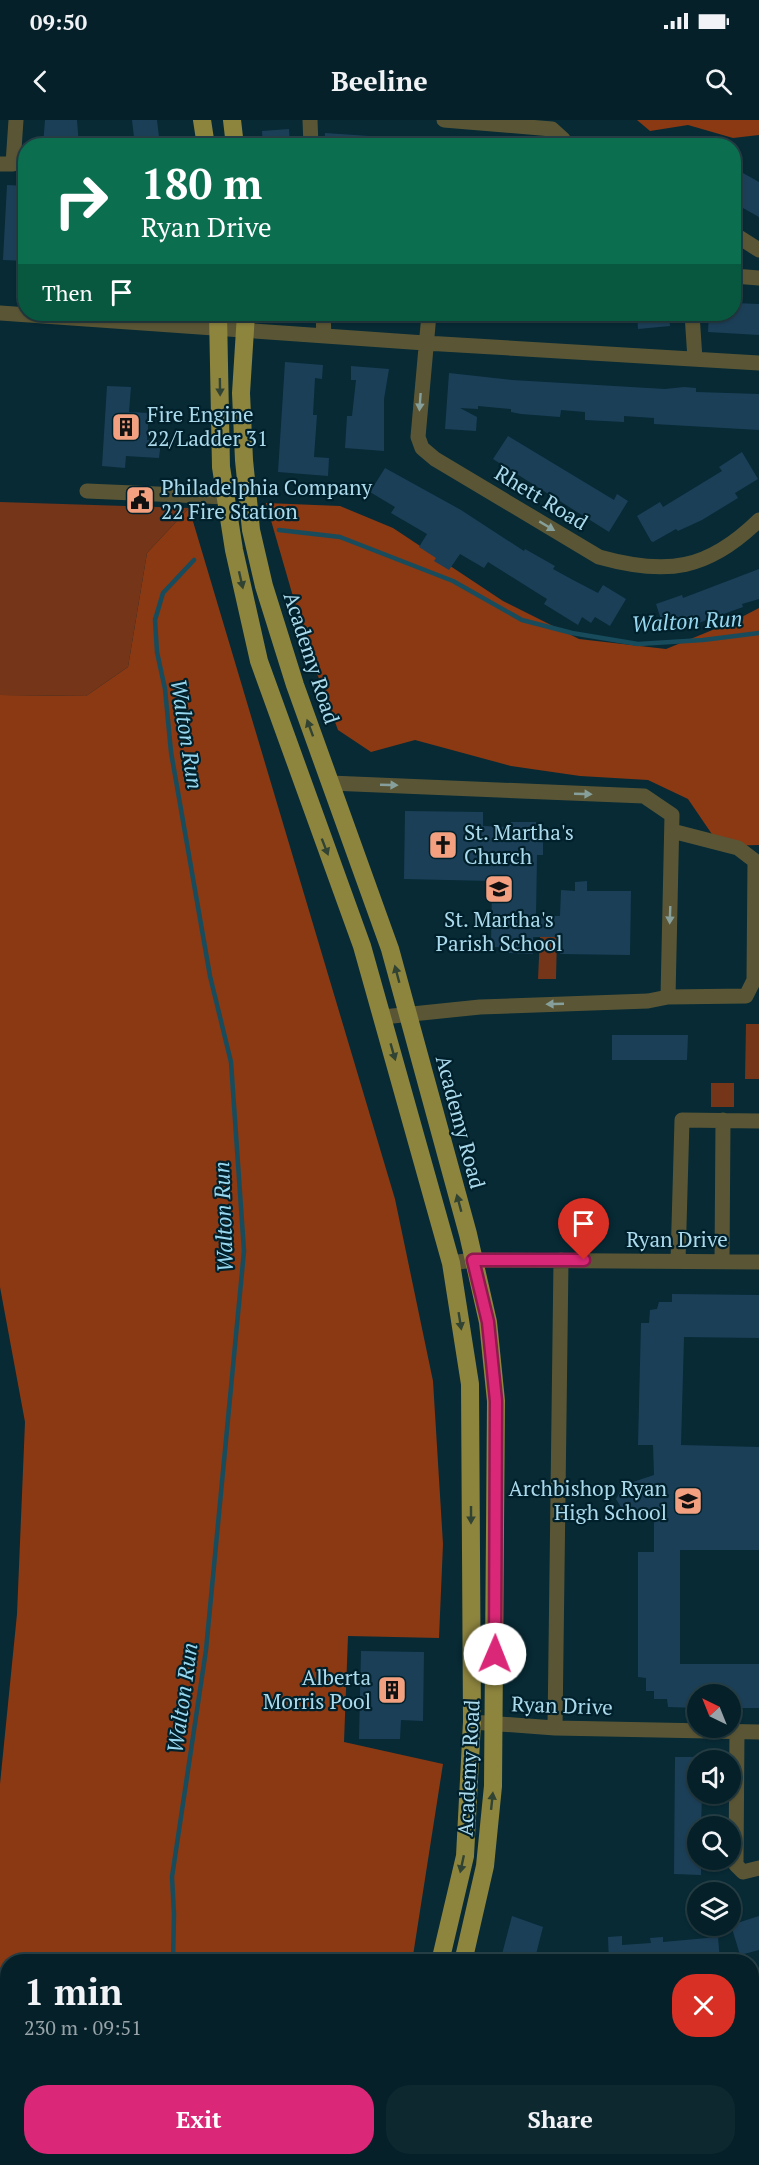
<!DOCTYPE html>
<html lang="en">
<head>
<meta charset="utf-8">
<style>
	:root { --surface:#052028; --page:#0e2830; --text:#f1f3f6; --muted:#97a3a8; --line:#263e45; --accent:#db2777 }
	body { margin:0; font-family:"PT Serif",serif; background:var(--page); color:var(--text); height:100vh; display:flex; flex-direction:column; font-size:22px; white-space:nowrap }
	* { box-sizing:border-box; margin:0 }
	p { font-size:20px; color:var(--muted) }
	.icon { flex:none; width:33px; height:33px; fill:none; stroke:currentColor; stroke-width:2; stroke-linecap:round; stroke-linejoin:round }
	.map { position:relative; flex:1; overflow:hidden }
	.sheet { position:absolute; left:0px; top:1834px; width:759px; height:212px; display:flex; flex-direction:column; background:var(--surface); border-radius:24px 24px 0 0; box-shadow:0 2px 4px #0004,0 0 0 2px var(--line) }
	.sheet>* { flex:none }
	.banner { position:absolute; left:18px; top:18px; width:723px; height:183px; border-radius:24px; box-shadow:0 2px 4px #0004,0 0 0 2px var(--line); background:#0b6e4f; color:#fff; overflow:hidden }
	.needle { width:39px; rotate:317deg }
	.tools { position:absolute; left:687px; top:1564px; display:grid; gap:12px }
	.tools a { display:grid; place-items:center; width:54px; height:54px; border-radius:50%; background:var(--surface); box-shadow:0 2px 4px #0004,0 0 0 2px var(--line); font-size:30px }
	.pin { position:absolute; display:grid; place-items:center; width:51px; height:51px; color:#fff; margin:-62px -26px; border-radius:50% 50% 50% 0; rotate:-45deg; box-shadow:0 0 6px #0007 }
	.pin .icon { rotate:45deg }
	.me { position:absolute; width:66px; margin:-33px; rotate:1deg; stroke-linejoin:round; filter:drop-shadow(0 0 4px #0008) }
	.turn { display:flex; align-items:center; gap:21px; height:126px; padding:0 24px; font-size:27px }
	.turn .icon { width:78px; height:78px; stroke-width:2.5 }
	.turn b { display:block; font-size:42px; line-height:51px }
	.then { display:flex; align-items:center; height:57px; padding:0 24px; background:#0003; gap:12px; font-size:22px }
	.round { display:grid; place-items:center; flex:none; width:63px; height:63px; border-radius:24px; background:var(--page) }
	.head { display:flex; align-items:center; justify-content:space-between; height:102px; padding:0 24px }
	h1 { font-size:36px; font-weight:700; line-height:45px }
	.action { display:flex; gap:12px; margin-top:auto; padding:12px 24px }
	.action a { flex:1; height:69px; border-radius:24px; background:var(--accent); color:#fff; font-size:24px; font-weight:700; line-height:69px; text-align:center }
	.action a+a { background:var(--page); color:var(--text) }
	.status { display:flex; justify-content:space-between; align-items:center; height:42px; padding:0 30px; background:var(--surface); direction:ltr }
	.status svg { height:16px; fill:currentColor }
	header { display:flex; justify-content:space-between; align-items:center; height:78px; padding:0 24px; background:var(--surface); font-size:27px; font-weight:700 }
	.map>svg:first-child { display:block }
</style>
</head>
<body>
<div class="status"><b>09:50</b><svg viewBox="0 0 49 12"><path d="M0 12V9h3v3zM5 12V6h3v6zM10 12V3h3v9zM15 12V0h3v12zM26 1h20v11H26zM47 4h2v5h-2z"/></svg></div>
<header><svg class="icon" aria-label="back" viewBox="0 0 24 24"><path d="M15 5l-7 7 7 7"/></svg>Beeline<svg class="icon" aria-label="search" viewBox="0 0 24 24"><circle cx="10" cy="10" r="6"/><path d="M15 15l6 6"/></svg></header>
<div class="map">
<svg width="759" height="2045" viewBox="0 0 759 2045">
	<rect width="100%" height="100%" fill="#072a35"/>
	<!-- green -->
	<path fill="#743519" d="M0 382 189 388 147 433 128 547 86 576 0 575Z
		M540 816 557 817 556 859H538Z
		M746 904H759V959H745Z
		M711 963H734V987H711Z"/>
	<!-- forest -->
	<path fill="#8a3913" d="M637 0H759V15L733 18 688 5 650 11Z
		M266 383 340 386 393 408 503 481 579 519 666 529 732 502 759 488V725L720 726 688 679 648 660 580 656 511 646 415 620 371 632 338 610 309 532Z
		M189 388 395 1079 433 1261 443 1424 439 1518 348 1516 344 1622 443 1644 412 1842H8V2038L352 2039 350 2045H0V1664L17 1494 25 1302 0 1167V575L86 576 128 547 147 433Z"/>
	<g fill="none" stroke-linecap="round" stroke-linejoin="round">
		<!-- stream -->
		<path stroke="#184c5c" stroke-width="4.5" d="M279 410 340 417 453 461 522 500 572 513 638 524 703 520 759 513
			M173 1842 174 1794 172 1757 206 1530 244 1131 231 942 210 856 171 632 165 569 157 532 155 500 163 473 194 440
			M129 2045 132 2038"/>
	</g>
	<!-- building -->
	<path fill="#1c3f58" d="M45 0H77L79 26H43Z
		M132 0H157L160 26H135Z
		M289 9 290 26H263L262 11Z
		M325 13 369 16V26H324Z
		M734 48 759 62V97L734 83Z
		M7 65 26 66V141L3 140Z
		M734 183 759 184V215L708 212 709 194H734Z
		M637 194H669L670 206 638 209Z
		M285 242 323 245 322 259 315 258 313 295H317L314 337 329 338 328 356 278 352Z
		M351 246 389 249 384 279V331L345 328 347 296H352L356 260H351Z
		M449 253 512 260 665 269 684 267 696 268V272L759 274V310L654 304V298L624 296V302L585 300V292L561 290 560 297 521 294 511 292V289L478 286V289L460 288 477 297 476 311 445 309Z
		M107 266 131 267 129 292 149 293 147 320 161 321 159 338 126 336 125 348 102 346Z
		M508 316 614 380 617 374 628 381 609 412 493 339Z
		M742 332 758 359 735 373 738 378 702 400 678 411 676 409 653 422 651 421 637 396 660 382 663 387 722 351 719 347Z
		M385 348 461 390 524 431 525 429 555 446 553 449 573 460 598 473 603 465 626 479 610 506 595 497 591 503 582 497 578 505 544 484 547 479 488 442 484 448 460 434 449 450 434 441 436 438 419 427 427 414 391 393 395 387 370 372Z
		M759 449V479L742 484 743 487 693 505 691 502 665 512 656 484 682 475 683 478Z
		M405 691 483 692V706L511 707V702H536L535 720H543V735H537L536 796H560L561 770 575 771V762L587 761V771H631L630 835 560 834 561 817H533V834L509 833V827H491L492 761 404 759Z
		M612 915H688L687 940H612Z
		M672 1174 759 1175V1218L684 1217 681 1325 759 1327V1430H680V1544H759V1588H730V1575H698V1588L668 1587 667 1579H654V1571H646V1558L638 1557V1432H654V1401L624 1392 616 1379 624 1365 654 1355 653 1325H638L641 1203H649L650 1190 657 1189 659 1182H672Z
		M361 1531 424 1532 423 1601 401 1600 400 1619H359Z
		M675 1637H698V1674H702L701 1707H698V1740H701V1755L674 1754Z
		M512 1796 543 1807 534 1842H500Z
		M759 1796V1830L740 1835 731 1805Z
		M622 1816V1825L651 1823 650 1818 663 1817V1822L718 1817 720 1842H609L608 1817Z"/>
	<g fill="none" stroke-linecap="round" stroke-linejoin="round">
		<!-- minor -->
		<path stroke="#5a5635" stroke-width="15" d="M310 0 311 26
			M444 0 552 9 563 19 565 26
			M0 44H13L16 0
			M734 114 759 130
			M734 156 759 158
			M0 193 425 223 759 243
			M323 194 324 216
			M429 194 418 317 422 328 435 339 599 437C667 456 708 450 759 400
			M692 194 695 239
			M87 371 226 377
			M330 663 644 676 672 695 668 877 648 881 480 887 383 897
			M668 877 746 876 754 860 755 741 738 728 672 711
			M678 1141 682 1000 759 1001
			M722 1141 723 1000
			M451 1143 473 1140 759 1142
			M472 1602 555 1608 759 1612
			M555 1608 561 1140
			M737 1611 736 1745 743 1752 759 1748
			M752 1868 759 1866
			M501 2038 543 2045
			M579 2045 581 2038
			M732 2045 759 2039"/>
		<!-- major -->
		<path stroke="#8d843e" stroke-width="18" d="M202 0 206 26
			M232 0 235 26
			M218 194 221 347 234 430 259 541 362 826 451 1143 470 1264 472 1602 465 1736 440 1842
			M246 194 241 273 244 340 251 410 264 466 295 565 390 829 468 1114 488 1202 496 1281 493 1666 485 1746 463 1842
			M376 2045 377 2038
			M403 2045 405 2038"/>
	</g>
	<!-- one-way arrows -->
	<defs><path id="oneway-solid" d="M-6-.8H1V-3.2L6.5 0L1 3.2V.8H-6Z" transform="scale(1.5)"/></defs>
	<g fill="#314332">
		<use href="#oneway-solid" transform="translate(220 267) rotate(89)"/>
		<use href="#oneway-solid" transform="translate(241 460) rotate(77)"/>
		<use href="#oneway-solid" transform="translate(310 608) rotate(-110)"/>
		<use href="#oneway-solid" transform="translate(325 727) rotate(69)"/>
		<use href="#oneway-solid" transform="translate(397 854) rotate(-105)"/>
		<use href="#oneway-solid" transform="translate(393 932) rotate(74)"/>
		<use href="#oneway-solid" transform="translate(459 1083) rotate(-105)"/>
		<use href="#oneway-solid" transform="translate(460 1201) rotate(81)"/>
		<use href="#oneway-solid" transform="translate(471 1395) rotate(90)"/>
		<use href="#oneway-solid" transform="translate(492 1681) rotate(-84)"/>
		<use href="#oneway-solid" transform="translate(462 1744) rotate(102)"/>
	</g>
	<g fill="#879f9a">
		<use href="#oneway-solid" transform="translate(420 282) rotate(94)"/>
		<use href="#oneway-solid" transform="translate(547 406) rotate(31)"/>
		<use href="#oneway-solid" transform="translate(389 665) rotate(2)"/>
		<use href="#oneway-solid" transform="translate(583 674) rotate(2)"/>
		<use href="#oneway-solid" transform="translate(670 795) rotate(92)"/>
		<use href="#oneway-solid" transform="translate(555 884) rotate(178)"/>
	</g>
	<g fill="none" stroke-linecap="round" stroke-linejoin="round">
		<!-- route casing -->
		<g stroke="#8e194d" stroke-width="15">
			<path id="route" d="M495 1534 496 1281 488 1202 473 1140H584"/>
		</g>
		<!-- route -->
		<use href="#route" stroke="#db2777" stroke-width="10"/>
	</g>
	<!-- icons -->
	<defs>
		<g id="building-square" transform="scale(1.5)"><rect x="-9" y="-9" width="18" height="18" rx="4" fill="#f2a080" stroke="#00202b"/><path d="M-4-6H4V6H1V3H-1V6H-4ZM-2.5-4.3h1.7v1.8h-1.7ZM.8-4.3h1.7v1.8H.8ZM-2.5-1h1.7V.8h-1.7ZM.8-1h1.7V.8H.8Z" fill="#111"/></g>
		<g id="civic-square" transform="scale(1.5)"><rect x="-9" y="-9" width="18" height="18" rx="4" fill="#f2a080" stroke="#00202b"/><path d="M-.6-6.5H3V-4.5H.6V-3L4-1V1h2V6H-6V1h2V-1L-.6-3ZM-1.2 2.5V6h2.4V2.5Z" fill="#111"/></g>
		<g id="church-square" transform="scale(1.5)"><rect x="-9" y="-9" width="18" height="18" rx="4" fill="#f2a080" stroke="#00202b"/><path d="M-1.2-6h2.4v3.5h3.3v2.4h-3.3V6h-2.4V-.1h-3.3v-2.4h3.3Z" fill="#111"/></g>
		<g id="school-square" transform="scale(1.5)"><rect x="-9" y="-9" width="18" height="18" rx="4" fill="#f2a080" stroke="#00202b"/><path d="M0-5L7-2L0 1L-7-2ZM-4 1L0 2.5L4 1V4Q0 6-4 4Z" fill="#111"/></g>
	</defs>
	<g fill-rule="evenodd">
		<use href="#building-square" x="126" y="307"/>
		<use href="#civic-square" x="140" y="380"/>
		<use href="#church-square" x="443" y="725"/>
		<use href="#school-square" x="499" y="769"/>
		<use href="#school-square" x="688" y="1381"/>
		<use href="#building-square" x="392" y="1570"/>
	</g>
	<g text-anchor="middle" stroke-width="4.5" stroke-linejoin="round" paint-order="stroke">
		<!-- poi labels -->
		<g font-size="21" fill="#abdaec" stroke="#00202b" text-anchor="start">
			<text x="147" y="302">Fire Engine<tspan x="147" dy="24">22/Ladder 31</tspan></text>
			<text x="161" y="375">Philadelphia Company<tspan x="161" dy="24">22 Fire Station</tspan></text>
			<text x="464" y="720">St. Martha's<tspan x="464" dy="24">Church</tspan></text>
			<text x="499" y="807" text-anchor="middle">St. Martha's<tspan x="499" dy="24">Parish School</tspan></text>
			<text x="667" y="1376" text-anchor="end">Archbishop Ryan<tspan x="667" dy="24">High School</tspan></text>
			<text x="371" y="1565" text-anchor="end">Alberta<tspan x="371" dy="24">Morris Pool</tspan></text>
		</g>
		<!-- street labels -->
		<g font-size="21" fill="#abdaec" stroke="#00202b">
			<text transform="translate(541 378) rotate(31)" y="7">Rhett Road</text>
			<text transform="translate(311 538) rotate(72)" y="7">Academy Road</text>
			<text transform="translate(460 1002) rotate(75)" y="7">Academy Road</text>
			<text x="677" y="1127">Ryan Drive</text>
			<text transform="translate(562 1586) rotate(2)" y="7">Ryan Drive</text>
			<text transform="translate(469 1648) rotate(-87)" y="7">Academy Road</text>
		</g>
		<!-- water labels -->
		<g font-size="22" font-style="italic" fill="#97d7ef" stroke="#00202b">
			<text transform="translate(687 501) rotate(-3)" y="8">Walton Run</text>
			<text transform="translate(187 614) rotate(81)" y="8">Walton Run</text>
			<text transform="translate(223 1097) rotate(-92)" y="8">Walton Run</text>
			<text transform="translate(182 1578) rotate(-82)" y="8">Walton Run</text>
		</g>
	</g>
</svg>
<div class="tools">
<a><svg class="needle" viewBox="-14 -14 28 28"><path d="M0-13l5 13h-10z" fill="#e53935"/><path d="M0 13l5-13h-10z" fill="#97a3a8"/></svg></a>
<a><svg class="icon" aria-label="sound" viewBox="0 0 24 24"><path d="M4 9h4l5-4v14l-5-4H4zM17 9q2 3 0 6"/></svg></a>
<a><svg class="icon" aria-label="search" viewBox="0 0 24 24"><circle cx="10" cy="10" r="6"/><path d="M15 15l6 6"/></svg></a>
<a><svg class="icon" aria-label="layers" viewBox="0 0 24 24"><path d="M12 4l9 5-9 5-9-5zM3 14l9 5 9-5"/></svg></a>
</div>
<div class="pin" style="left:584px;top:1140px;background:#d93025"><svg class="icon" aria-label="arrive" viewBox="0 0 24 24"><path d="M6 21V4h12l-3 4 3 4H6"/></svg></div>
<svg class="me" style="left:495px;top:1534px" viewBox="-20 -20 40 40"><circle r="19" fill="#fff"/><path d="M0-13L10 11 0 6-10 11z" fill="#db2777"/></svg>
<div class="banner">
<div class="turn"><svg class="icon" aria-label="right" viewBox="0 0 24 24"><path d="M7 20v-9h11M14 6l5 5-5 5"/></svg><div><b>180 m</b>Ryan Drive</div></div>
<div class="then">Then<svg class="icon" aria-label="arrive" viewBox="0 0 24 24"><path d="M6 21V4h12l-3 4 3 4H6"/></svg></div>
</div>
<section class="sheet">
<div class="head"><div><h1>1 min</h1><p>230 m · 09:51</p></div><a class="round" style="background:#d93025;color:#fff"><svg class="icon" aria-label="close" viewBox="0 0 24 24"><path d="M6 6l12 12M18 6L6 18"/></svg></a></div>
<div class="action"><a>Exit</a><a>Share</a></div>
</section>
</div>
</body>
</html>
